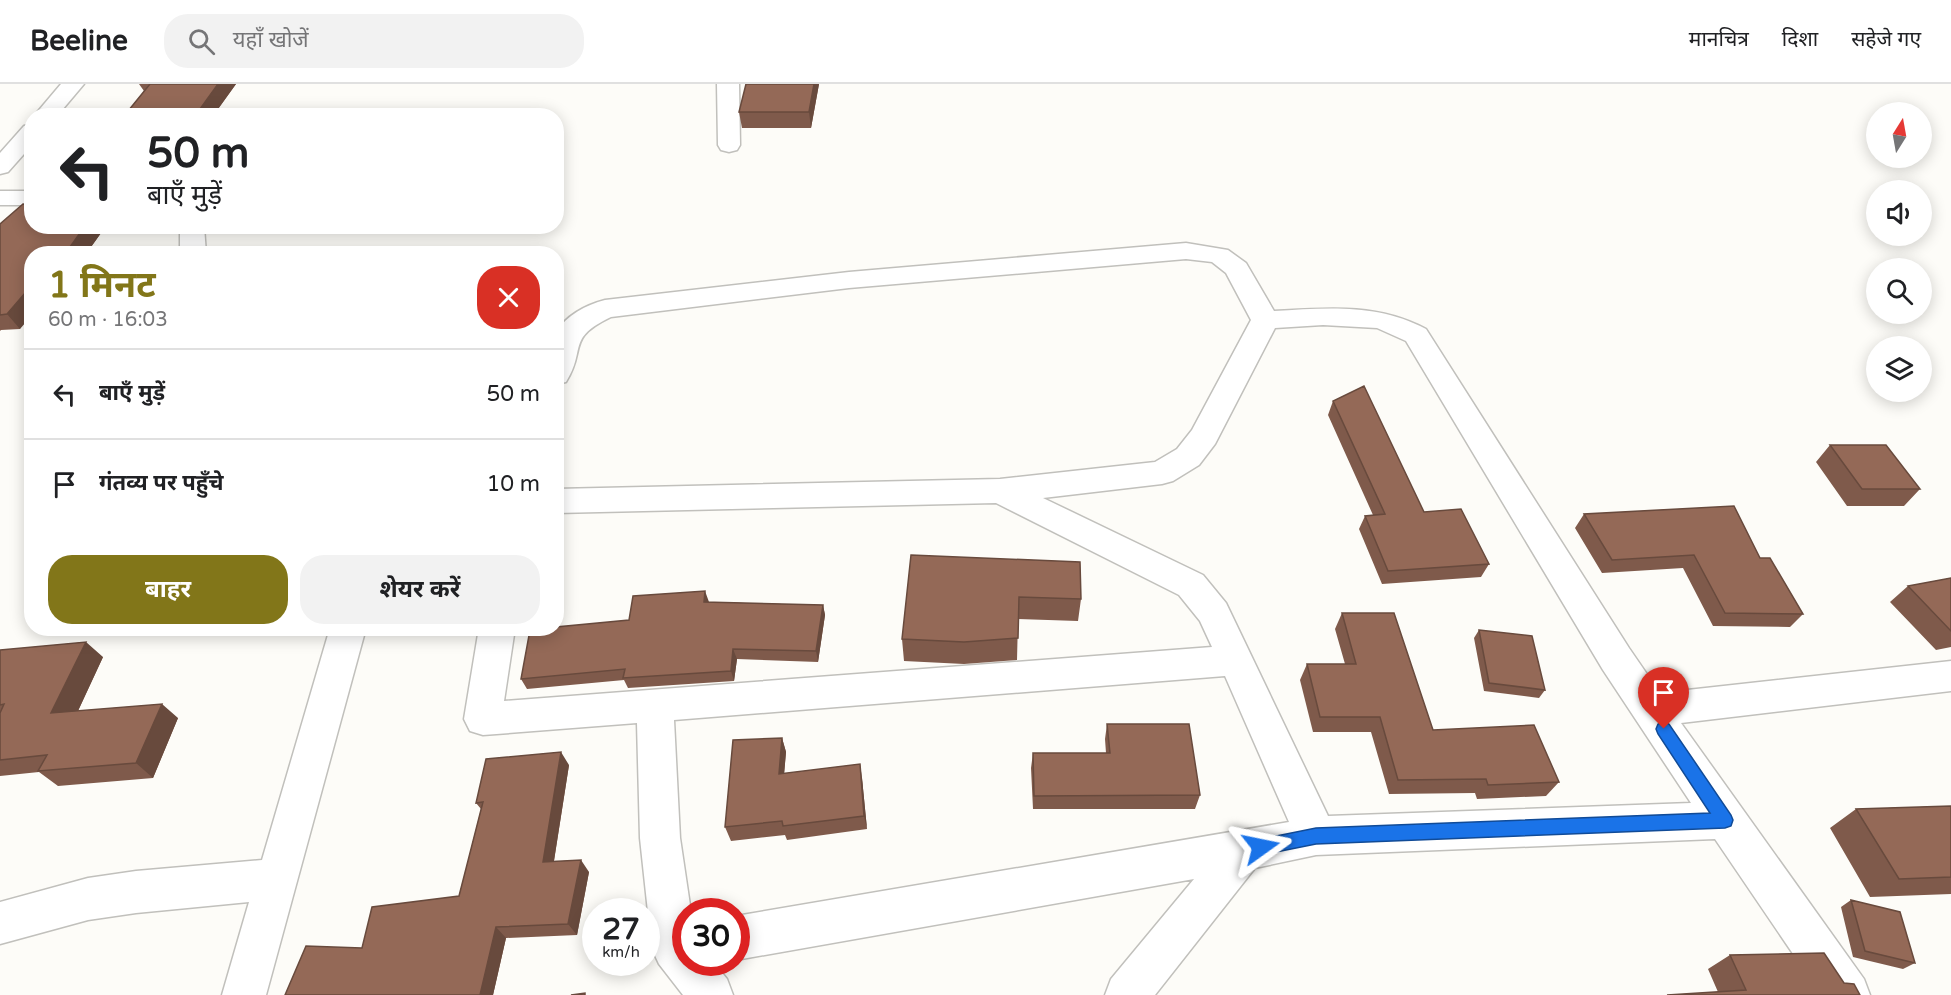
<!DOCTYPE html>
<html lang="hi">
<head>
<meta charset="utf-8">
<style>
	:root { --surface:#fff; --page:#f2f2f2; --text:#202124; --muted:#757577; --line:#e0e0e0; --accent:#827619 }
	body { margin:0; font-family:"Varela Round","Noto Sans Devanagari",sans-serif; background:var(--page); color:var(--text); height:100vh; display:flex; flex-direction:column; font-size:22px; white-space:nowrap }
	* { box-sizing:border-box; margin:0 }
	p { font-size:20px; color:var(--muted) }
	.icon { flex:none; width:33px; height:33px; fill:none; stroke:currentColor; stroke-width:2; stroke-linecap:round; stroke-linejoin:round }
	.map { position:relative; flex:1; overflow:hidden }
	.panel { position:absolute; left:24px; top:162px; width:540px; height:390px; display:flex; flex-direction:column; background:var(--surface); border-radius:24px; box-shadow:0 3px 15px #0003 }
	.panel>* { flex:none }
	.guide { position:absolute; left:24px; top:24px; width:540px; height:126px; border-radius:24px; box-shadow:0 3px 15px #0003; background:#fff; color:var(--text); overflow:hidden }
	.needle { width:39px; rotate:11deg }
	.fabs { position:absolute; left:1866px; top:18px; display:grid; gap:12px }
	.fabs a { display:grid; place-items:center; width:66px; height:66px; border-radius:50%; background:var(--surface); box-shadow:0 3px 15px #0003; font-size:30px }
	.speed { position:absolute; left:582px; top:814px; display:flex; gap:12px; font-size:30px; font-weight:700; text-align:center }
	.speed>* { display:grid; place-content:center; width:78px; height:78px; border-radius:50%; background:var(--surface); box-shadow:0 3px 15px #0003; line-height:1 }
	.speed small { font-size:15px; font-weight:400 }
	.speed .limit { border:9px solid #d22; background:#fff; color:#111 }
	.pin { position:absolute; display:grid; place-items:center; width:51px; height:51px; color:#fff; margin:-62px -26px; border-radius:50% 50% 50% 0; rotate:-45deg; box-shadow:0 0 6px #0007 }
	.pin .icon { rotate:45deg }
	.me { position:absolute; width:66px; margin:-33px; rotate:78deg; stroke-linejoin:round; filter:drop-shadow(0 0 4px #0008) }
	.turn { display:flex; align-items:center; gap:21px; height:126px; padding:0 24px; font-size:27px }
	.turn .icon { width:78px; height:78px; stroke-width:2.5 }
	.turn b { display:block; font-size:42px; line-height:51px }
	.round { display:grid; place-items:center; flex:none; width:63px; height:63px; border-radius:24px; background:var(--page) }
	.headline { display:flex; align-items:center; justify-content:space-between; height:102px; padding:0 24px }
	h1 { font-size:36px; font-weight:700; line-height:45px; color:var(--accent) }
	.primary-button { display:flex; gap:12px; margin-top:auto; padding:12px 24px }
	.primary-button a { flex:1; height:69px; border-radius:24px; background:var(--accent); color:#fff; font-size:24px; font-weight:700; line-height:69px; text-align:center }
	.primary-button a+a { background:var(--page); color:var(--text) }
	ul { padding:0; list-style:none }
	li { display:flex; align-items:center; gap:18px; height:90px; padding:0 24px; border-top:2px solid var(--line) }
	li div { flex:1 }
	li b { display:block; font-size:22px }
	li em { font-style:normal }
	header { display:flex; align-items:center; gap:36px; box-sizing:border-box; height:84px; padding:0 30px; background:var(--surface); border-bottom:2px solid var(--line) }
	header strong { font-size:28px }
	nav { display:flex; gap:33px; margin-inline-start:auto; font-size:21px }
	.search { width:420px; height:54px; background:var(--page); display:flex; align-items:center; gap:15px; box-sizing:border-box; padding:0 21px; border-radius:24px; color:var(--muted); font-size:22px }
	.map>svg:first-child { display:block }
</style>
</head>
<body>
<header>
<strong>Beeline</strong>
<div class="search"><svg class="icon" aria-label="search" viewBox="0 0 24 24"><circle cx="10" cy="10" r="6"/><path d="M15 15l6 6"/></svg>यहाँ खोजें</div>
<nav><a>मानचित्र</a><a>दिशा</a><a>सहेजे गए</a></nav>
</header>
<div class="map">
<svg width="1951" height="911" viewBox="0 0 1951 911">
	<rect width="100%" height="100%" fill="#fdfcf8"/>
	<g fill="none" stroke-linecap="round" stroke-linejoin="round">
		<!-- minor casing -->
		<g stroke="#c1c0bc" stroke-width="3">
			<path id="minor" d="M61 0H84L57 32H34Z
				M717 0H739L740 61 737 66 729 68 721 66 718 61Z
				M32 40V61L8 88 0 90V69L24 42Z
				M0 107H32V121H0Z
				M180 142H204L206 170H180Z
				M1186 159 1228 166 1246 179 1274 227C1327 224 1377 219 1426 245L1629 564 1660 609 1951 577V607L1681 639 1864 895 1870 911H1821L1715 755 1316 771 1255 784 1155 911H1105L1111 895 1194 795 736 876V832L1289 738 1225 592 674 636 680 754 691 828H686V879H714L727 895 733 911H683L659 880 652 865 640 754 637 639 483 651 470 647 464 635 479 544H515L504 617 1212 563 1200 537 1179 511 996 419 556 429V405L1000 395 1155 378 1177 365 1192 346 1251 236 1226 189 1212 178 1186 175 849 204 611 233C565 255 587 265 566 298L556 300V248C567 231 586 221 605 216L849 188ZM1323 241 1377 244 1406 257 1603 586 1691 719 1328 732 1226 519 1203 491 1043 414 1162 400 1173 397 1199 381 1215 360 1275 244Z
				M330 544H366L266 911H222L249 818 136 829 88 836 0 860V818L88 794 136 787 262 776Z"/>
		</g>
		<!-- minor -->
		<use href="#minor" fill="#fff" fill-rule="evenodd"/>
	</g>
	<!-- wall -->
	<path fill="#7f5a4b" d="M139 0H236L213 32H124L144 7Z
		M819 0 811 44H742L739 28Z
		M0 140 106 142 86 170H32L20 245 1 246 0 247Z
		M1333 317 1424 428 1489 480 1481 493 1382 500 1359 445 1365 432 1373 431 1328 331Z
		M1830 361 1920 405 1904 422H1847L1816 378Z
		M1584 430 1760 474 1803 530 1790 543 1713 542 1683 484 1602 489 1575 444Z
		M1080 478 1081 515 1078 537 1018 535 1017 576 964 580 904 577 902 555Z
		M1951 494V563L1936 566 1890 518 1908 502Z
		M709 518 823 521 825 531 818 578 737 575 734 597 628 604 624 596 527 605 521 595 629 536Z
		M1342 529 1433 646 1559 698 1546 712 1477 715 1475 709 1389 710 1371 648H1313L1300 596 1307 580H1345L1335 545Z
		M1479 546 1545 606 1539 614 1484 607 1474 554Z
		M0 566 103 573 78 627 178 634 153 694 58 702 39 688 0 692Z
		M1107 640 1200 711 1195 725H1033L1031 684 1033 669H1106L1105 655Z
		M782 654 786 668 784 689 862 694 867 745 787 756 785 751 731 757 725 743Z
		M569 681 554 777 589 788 577 851 506 854 493 911H285L459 812 481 725 476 719Z
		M1951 722V810L1870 813 1830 744 1856 725Z
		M1851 816 1915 879 1903 885 1853 873 1841 823Z
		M1730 871 1844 899 1718 908 1708 885Z"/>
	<!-- shaded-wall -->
	<path fill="#684a3d" d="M218 0H236L213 32H195Z
		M814 0H819L811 44 809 28Z
		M85 142H106L86 170H65Z
		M32 201V231L20 245 7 230Z
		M705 507 709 518 708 529 704 518Z
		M823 521 825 531 818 578 816 567Z
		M86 558 103 573 70 644 51 629Z
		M733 565 737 575 734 597 731 587Z
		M162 620 178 634 153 694 136 679Z
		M782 654 786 668 783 704 779 690Z
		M561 668 569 681 552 789 543 778Z
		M860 680 862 694 867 745 864 732Z
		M581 776 589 788 577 851 568 840Z
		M496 843 506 854 493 911H480Z"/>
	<!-- building -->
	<path fill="#946957" stroke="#684a3d" stroke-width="1.5" d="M150 0H218L195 32H124Z
		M746 0H814L809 28H739Z
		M23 120 32 121V142H85L65 170H32V201L7 230 0 231V140Z
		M1364 302 1424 428 1461 425 1489 480 1388 487 1365 432 1385 430 1333 317Z
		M1830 361H1886L1920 405H1862Z
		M1734 422 1760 474H1770L1803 530 1725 529 1694 471 1612 476 1584 430Z
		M911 471 1080 478 1081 515 1019 513 1018 554 964 558 902 555Z
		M1951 494V547L1908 502Z
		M705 507 704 518 823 521 816 567 733 565 731 587 623 594 625 585 521 595 530 546 556 544V543L629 536 633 512Z
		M1342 529H1394L1433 646 1534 641 1559 698 1488 701 1486 695 1398 696 1380 633H1320L1307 580H1356Z
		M1479 546 1532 552 1545 606 1489 599Z
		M86 558 51 629 162 620 136 679 38 687 47 671 0 676V629L4 620 0 621V566Z
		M1107 640H1189L1200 711 1034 712 1033 669H1110Z
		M782 654 779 690 860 680 864 732 783 742 782 737 725 743 733 656Z
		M561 668 543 778 581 776 568 840 496 843 480 911H285L306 862 362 864 372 823 459 812 483 718 476 719 486 675Z
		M1951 722V793L1899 795 1856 725Z
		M1851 816 1900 828 1915 879 1865 867Z
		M1824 869 1844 899 1854 900 1860 911H1667L1746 906 1730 871Z
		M585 909V911H571Z"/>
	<!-- route -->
	<path fill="#1a73e8" stroke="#114b97" stroke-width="1.5" d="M1664 638 1669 640 1731 731 1733 736 1731 742 1725 744 1316 760 1261 771 1255 769 1253 763 1255 757 1261 755 1316 744 1710 729 1658 650 1656 645 1658 640Z"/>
</svg>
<div class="fabs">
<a><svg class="needle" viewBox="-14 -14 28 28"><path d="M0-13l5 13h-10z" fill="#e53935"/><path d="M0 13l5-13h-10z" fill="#757577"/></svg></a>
<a><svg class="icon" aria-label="sound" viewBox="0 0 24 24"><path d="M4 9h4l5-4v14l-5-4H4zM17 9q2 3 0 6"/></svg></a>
<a><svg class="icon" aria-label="search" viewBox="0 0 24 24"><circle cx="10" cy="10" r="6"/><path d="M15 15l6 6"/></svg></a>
<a><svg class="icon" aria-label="layers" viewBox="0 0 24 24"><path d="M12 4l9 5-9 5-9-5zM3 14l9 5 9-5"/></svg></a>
</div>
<div class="speed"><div>27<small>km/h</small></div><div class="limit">30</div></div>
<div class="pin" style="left:1664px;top:645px;background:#d93025"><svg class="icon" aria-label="arrive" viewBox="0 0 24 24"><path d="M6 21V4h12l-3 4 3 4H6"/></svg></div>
<svg class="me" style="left:1261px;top:763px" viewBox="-20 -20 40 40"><path d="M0-17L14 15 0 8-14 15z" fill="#1a73e8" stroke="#fff" stroke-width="4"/></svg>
<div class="guide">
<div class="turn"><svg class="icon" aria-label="left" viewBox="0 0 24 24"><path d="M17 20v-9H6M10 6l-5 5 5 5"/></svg><div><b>50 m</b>बाएँ मुड़ें</div></div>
</div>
<section class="panel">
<div class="headline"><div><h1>1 मिनट</h1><p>60 m · 16:03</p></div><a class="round" style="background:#d93025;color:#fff"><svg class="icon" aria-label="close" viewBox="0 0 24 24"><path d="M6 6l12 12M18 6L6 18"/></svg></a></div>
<ul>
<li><svg class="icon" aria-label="left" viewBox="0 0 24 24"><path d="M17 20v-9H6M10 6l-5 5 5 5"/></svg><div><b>बाएँ मुड़ें</b></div><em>50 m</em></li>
<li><svg class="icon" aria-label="arrive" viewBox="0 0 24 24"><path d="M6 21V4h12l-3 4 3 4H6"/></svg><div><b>गंतव्य पर पहुँचे</b></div><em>10 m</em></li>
</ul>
<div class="primary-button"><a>बाहर</a><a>शेयर करें</a></div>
</section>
</div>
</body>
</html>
